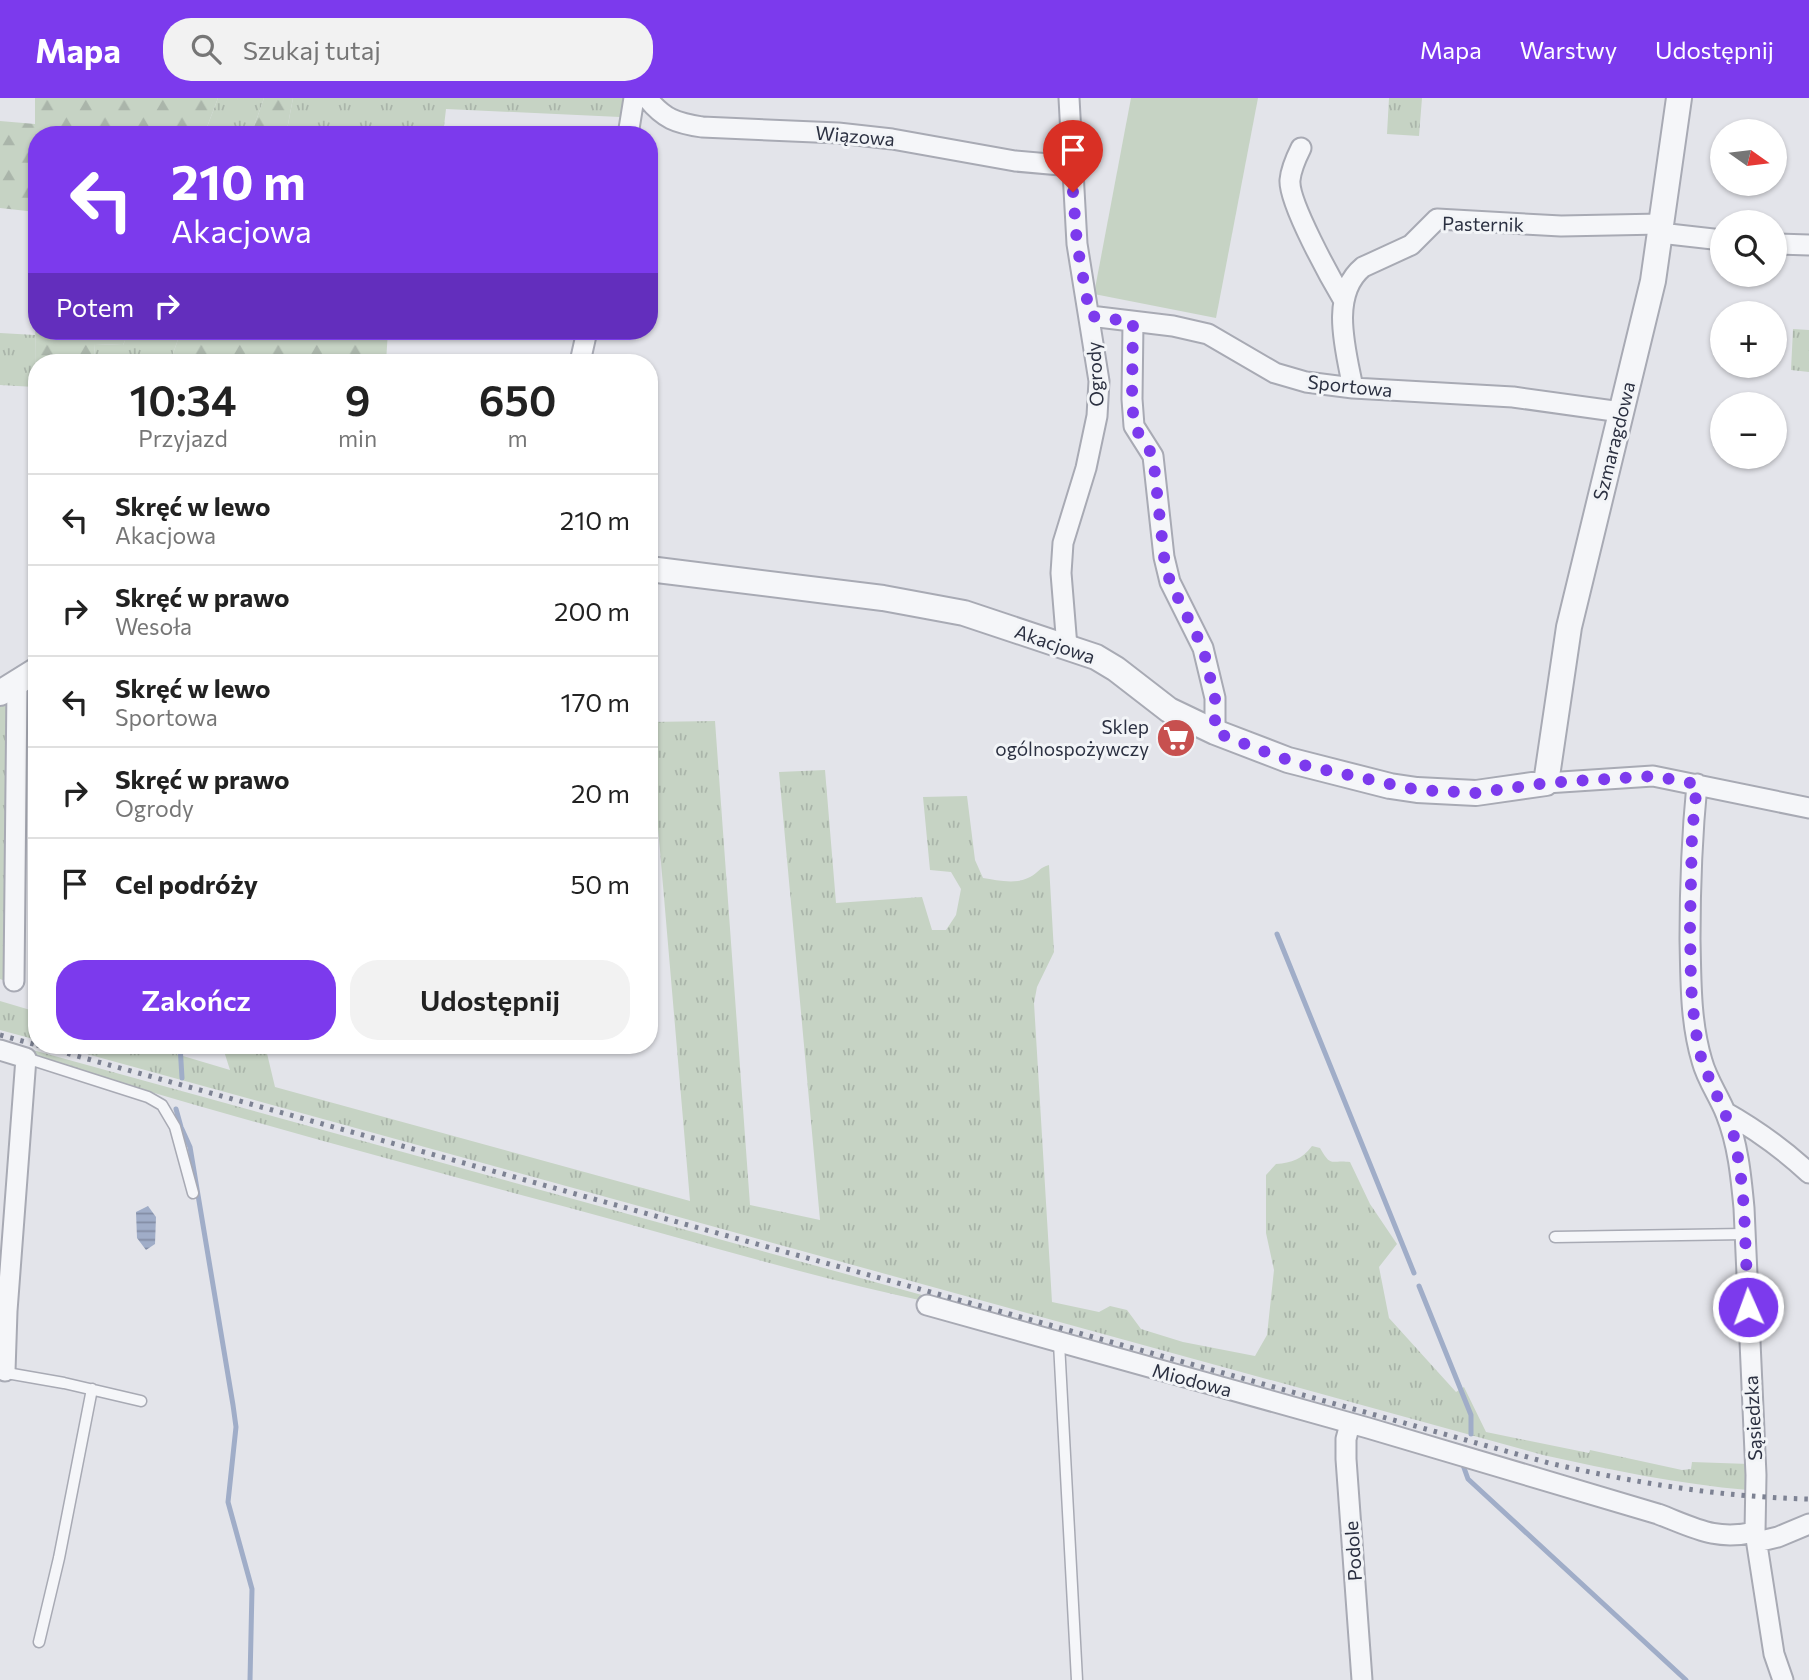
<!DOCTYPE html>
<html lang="pl">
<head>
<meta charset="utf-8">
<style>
	:root { --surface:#fff; --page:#f2f2f2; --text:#222; --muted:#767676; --line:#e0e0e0; --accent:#7c3aed }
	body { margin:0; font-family:Commissioner,sans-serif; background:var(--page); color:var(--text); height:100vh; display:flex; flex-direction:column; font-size:26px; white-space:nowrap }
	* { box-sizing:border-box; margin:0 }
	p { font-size:23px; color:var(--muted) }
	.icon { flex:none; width:38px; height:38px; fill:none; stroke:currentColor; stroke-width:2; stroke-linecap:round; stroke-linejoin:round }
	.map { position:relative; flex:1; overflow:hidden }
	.sheet { position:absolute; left:28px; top:256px; width:630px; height:700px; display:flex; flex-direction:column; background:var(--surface); border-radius:28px; box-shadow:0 2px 5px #0004 }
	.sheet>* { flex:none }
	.top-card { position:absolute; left:28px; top:28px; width:630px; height:214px; border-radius:28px; box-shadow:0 2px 5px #0004; background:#7c3aed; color:#fff; overflow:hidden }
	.needle { width:46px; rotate:104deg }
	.controls { position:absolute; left:1710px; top:21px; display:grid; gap:14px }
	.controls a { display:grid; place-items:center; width:77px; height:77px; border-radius:50%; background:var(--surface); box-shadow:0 2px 5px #0004; font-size:35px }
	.pin { position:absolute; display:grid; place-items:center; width:60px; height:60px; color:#fff; margin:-72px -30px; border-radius:50% 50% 50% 0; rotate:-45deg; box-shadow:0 0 7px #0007 }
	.pin .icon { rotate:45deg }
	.me { position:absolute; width:77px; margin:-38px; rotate:358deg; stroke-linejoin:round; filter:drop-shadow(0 0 5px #0008) }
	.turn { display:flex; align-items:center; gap:24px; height:147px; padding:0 28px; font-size:32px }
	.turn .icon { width:91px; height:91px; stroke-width:2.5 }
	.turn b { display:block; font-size:49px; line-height:60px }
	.then { display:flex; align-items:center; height:66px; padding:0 28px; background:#0003; gap:14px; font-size:26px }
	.eta { display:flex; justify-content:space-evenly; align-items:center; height:119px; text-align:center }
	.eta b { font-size:42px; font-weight:600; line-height:49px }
	.action { display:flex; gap:14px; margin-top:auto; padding:14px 28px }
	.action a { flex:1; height:80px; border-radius:28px; background:var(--accent); color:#fff; font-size:28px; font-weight:600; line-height:80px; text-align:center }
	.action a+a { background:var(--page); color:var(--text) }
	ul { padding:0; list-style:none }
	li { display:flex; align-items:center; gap:21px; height:91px; padding:0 28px; border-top:2px solid var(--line) }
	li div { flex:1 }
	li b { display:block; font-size:26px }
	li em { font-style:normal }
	header { display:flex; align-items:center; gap:42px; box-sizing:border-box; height:98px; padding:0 35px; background:var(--accent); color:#fff }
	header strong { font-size:33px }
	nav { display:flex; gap:38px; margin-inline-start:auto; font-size:24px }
	.search { width:490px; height:63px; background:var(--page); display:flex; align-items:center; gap:18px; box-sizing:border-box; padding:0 24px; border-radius:28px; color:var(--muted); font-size:26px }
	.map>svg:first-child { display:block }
</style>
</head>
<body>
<header>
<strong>Mapa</strong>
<div class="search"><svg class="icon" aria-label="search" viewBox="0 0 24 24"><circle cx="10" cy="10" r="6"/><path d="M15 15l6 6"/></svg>Szukaj tutaj</div>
<nav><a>Mapa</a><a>Warstwy</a><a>Udostępnij</a></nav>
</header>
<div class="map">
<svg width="1809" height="1582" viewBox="0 0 1809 1582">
	<defs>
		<pattern id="grass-tufts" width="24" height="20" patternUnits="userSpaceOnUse" patternTransform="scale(1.75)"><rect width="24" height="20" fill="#c6d3c4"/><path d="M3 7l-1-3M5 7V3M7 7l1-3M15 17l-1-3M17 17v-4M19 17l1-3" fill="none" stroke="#aab5aa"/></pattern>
		<pattern id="forest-firs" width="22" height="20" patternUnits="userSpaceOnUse" patternTransform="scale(1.75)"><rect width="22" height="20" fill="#c6d3c4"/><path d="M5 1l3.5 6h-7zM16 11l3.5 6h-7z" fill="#aab5aa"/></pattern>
		<pattern id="water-rules" width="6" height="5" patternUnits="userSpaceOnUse" patternTransform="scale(1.75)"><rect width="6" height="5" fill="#a0adc8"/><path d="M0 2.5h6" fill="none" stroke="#838da4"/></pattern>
	</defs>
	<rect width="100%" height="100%" fill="#e3e4ea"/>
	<!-- grass -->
	<path fill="url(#grass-tufts)" d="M218 0H264L251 37H204Z
		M293 0H624L620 19 446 11 443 37H286Z
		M1389 0H1422L1419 38 1387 36Z
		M1793 231 1809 232V274L1791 272Z
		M129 233H181L170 264H94L95 246 123 247Z
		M0 235 35 237V289L0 287Z
		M9 605 8 884 0 881V609Z
		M715 623 750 1107 820 1122 779 674 825 672 836 805 922 799 932 832H946L956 817 961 791 951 774 930 772 923 699 967 698 975 762 983 780C997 782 1016 787 1030 779 1038 775 1040 769 1049 767L1054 854 1037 889 1034 905 1052 1204 1099 1214 1110 1208 1127 1212 1141 1231 1183 1244 1255 1258 1267 1237 1274 1172 1266 1135V1077L1276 1066C1292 1065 1302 1061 1312 1048L1320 1050C1332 1071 1331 1061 1350 1064L1370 1106 1397 1146 1379 1169 1389 1220 1456 1294 1464 1289 1486 1334 1589 1355 1590 1352 1682 1372 1691 1371 1692 1364 1749 1366 1748 1392C1678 1386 1611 1372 1543 1357L54 947H146L230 972 222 947H265L275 989 690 1103 649 624Z
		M0 903 37 914V942L0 932Z
		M0 943 1354 1316 1461 1347 1459 1352 928 1204C807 1178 689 1142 570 1110 379 1059 189 1007 0 949Z"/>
	<!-- forest -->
	<path fill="url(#forest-firs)" d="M35 0H218L204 37H37V233H129L123 247 95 246 94 264H37V289L35 285 36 114 0 110V23L35 26Z
		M264 0H293L286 37H251Z
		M181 233H388L386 264H170Z"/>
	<!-- pitch -->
	<path fill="#c6d3c4" d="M1131 0H1258L1216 220 1094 196Z"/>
	<!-- water -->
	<path fill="url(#water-rules)" d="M148 1108 156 1119 155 1146 146 1152 137 1140 136 1114Z"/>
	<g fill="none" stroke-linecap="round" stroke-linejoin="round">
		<!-- stream -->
		<path stroke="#a0adc8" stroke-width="5" d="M1277 836 1414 1175
			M180 947 182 980
			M176 1011 181 1029 190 1049 233 1307 236 1329 228 1404 252 1491 250 1582
			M1419 1188 1471 1317V1336
			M1463 1367 1468 1381 1686 1582"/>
		<!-- service casing -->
		<g stroke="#a8aab4" stroke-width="13">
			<path id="service" d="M26 960 148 999 162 1007 175 1029 193 1095
				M1555 1139 1745 1136
				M1059 1245 1077 1582
				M1 1274 64 1285 141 1303
				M39 1544 59 1460 92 1291"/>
		</g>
		<!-- minor casing -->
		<g stroke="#a8aab4" stroke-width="23">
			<path id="minor" d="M647 0C664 21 676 25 702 29L838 35 892 41 1015 63 1072 68
				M628 37 634 0
				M1301 50C1296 60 1291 71 1290 82 1288 104 1331 181 1344 203
				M1660 135 1722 142
				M1774 146 1809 147
				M1090 218 1173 228 1208 236 1275 275 1306 284 1353 290 1513 299 1621 314
				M1133 224 1132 301 1134 328 1153 358 1164 459 1170 484 1203 550 1215 600V634
				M580 264 587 233
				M1353 290C1346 253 1329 197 1363 169L1411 147 1437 121 1561 128 1661 126
				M1067 549 1061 475 1063 445 1086 370 1097 318 1099 283 1077 146 1069 0
				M1546 685 1653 678 1809 710
				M1697 686C1692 737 1690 789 1690 841 1691 881 1690 923 1702 963 1707 982 1719 998 1726 1016 1738 1046 1741 1078 1744 1110L1756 1377 1755 1434 1774 1556 1783 1582
				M14 883 17 586
				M0 952 26 960 7 1213 5 1273
				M1725 1014C1757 1032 1783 1051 1809 1075
				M927 1207 1368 1330 1658 1416C1695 1430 1715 1443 1755 1434
				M1350 1326 1346 1341V1361L1362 1582
				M1757 1444 1778 1439 1809 1426"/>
		</g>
		<!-- tertiary casing -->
		<g stroke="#a8aab4" stroke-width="28">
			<path id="tertiary" d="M649 471 883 500 964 515 1096 559 1116 571 1169 612 1215 634 1288 662 1390 688 1417 692 1476 695 1546 685 1569 529 1653 183 1679 0
				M0 595 37 572"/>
		</g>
		<!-- service -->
		<use href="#service" stroke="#f5f6f9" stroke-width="10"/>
		<!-- minor -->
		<use href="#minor" stroke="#f5f6f9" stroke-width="19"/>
		<!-- tertiary -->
		<use href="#tertiary" stroke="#f5f6f9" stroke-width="24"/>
		<!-- rail -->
		<path stroke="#7d8293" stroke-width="5" stroke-dasharray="3.5 7" stroke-linecap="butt" d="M0 937 37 947
			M37 947 1549 1365C1636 1385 1720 1399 1809 1401"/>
	</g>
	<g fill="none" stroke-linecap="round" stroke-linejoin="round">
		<!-- route -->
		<path stroke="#7c3aed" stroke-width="12" stroke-dasharray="0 21.6" d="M1073 94 1077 146 1090 218 1133 224 1132 301 1134 328 1153 358 1164 459 1170 484 1203 550 1215 600V634L1273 657 1307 668 1418 692 1476 695 1546 685 1653 678 1697 686 1692 736 1690 829 1691 888 1695 930 1702 964 1733 1034 1740 1070 1744 1110 1748 1209"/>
	</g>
	<!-- icons -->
	<defs>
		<g id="supermarket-disc" transform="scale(2.0125)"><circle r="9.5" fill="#c7504f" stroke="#f2f4f7"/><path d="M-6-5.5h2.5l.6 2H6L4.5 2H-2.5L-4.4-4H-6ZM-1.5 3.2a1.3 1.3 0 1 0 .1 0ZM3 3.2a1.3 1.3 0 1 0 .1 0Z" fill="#fff"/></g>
	</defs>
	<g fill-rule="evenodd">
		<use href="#supermarket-disc" x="1176" y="640"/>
	</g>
	<g text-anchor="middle" stroke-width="6" stroke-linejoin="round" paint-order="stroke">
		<!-- street labels -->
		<g font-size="19" fill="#2b3041" stroke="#f2f4f7">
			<text transform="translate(855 38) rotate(5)" y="7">Wiązowa</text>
			<text transform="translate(1483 126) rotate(1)" y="7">Pasternik</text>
			<text transform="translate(1095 276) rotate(-93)" y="7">Ogrody</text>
			<text transform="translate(1350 288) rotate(6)" y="7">Sportowa</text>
			<text transform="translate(1614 343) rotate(-76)" y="7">Szmaragdowa</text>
			<text transform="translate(1055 546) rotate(19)" y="7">Akacjowa</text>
			<text transform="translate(1192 1282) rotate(15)" y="7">Miodowa</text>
			<text transform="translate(1753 1320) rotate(-93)" y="7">Sąsiedzka</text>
			<text transform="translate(1353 1453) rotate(-94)" y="7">Podole</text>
		</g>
		<!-- poi labels -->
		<g font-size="19" fill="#2b3041" stroke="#f2f4f7" text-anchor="end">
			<text x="1149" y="636">Sklep<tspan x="1149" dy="22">ogólnospożywczy</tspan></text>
		</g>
	</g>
</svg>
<div class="controls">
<a><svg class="needle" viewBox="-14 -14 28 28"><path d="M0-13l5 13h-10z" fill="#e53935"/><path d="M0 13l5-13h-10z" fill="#767676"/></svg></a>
<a><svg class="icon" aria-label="search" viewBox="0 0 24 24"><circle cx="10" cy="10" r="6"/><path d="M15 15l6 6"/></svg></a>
<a>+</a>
<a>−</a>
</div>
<div class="pin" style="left:1073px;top:94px;background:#d93025"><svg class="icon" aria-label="arrive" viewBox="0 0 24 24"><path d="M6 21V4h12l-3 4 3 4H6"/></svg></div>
<svg class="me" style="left:1748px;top:1209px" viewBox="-20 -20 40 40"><circle r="17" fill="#7c3aed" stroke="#fff" stroke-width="3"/><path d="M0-11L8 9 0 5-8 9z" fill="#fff"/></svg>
<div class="top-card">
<div class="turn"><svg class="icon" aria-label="left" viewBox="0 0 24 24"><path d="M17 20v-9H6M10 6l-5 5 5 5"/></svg><div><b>210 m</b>Akacjowa</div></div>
<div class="then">Potem<svg class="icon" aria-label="right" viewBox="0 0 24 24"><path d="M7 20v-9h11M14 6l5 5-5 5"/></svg></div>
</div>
<section class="sheet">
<div class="eta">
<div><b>10:34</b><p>Przyjazd</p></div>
<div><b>9</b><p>min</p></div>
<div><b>650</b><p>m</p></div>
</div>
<ul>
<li><svg class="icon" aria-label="left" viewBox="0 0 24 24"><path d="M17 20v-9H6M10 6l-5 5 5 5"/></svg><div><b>Skręć w lewo</b><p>Akacjowa</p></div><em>210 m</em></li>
<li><svg class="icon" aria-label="right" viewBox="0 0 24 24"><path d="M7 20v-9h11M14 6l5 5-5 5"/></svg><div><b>Skręć w prawo</b><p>Wesoła</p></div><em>200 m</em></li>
<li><svg class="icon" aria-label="left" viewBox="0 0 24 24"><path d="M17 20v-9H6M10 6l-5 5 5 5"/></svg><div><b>Skręć w lewo</b><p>Sportowa</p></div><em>170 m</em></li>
<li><svg class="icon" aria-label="right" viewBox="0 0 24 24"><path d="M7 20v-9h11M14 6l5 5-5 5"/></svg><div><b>Skręć w prawo</b><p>Ogrody</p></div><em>20 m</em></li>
<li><svg class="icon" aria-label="arrive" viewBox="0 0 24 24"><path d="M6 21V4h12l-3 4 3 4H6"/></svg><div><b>Cel podróży</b></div><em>50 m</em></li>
</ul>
<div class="action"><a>Zakończ</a><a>Udostępnij</a></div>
</section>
</div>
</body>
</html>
